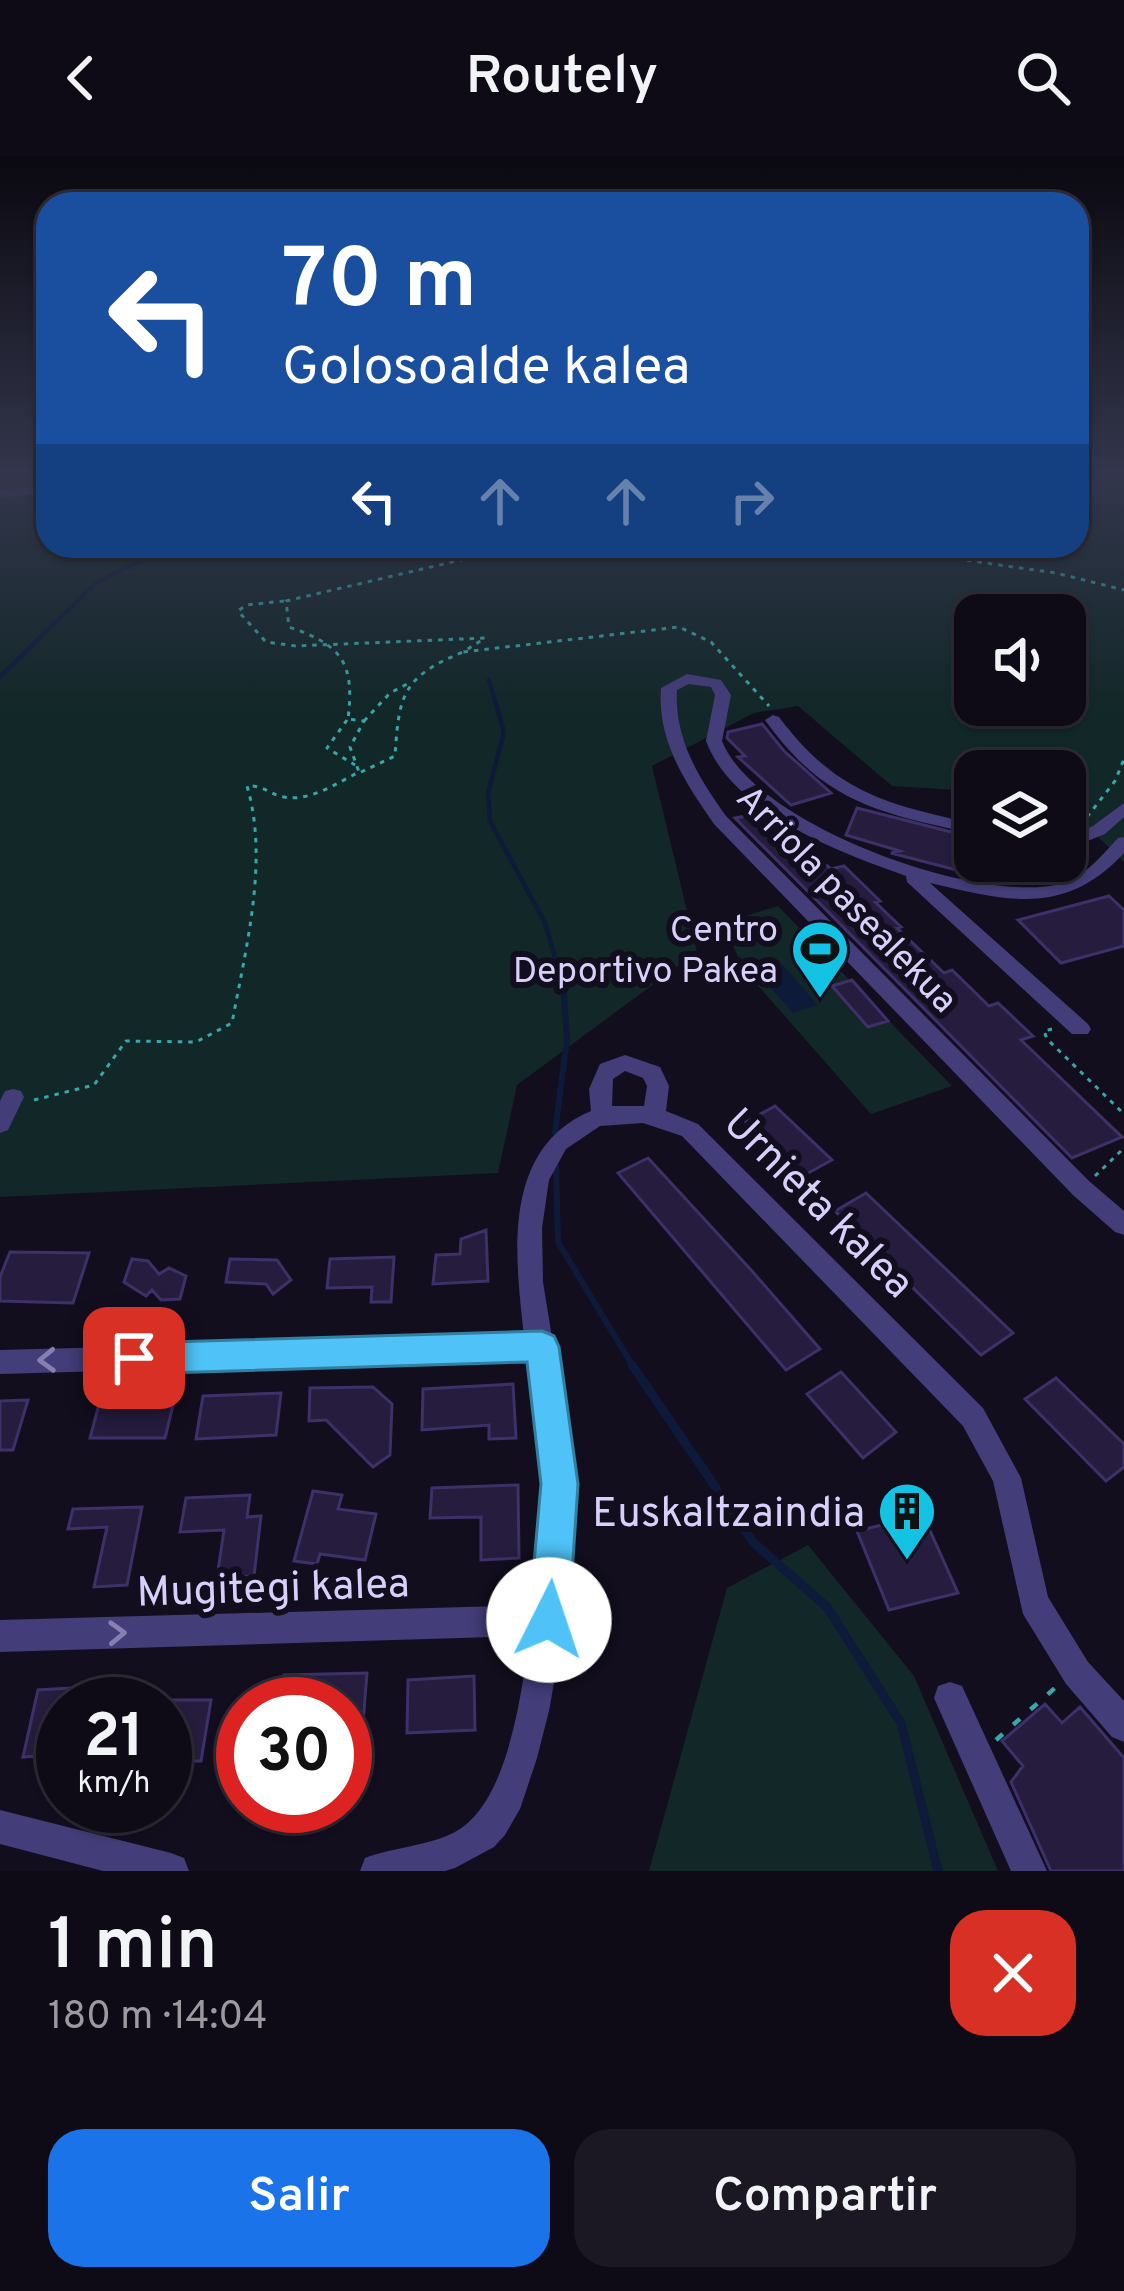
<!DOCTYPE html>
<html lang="es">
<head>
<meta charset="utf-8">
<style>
	:root { --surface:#0e0a16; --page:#1c1823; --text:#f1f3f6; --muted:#9b9aa1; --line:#2e2b35; --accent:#1a73e8 }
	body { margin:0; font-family:Overpass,sans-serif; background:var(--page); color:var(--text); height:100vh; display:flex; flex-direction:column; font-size:45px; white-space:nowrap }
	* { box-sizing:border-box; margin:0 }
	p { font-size:39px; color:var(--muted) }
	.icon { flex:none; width:66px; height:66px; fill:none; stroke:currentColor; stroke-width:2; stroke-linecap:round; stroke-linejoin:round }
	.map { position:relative; height:1715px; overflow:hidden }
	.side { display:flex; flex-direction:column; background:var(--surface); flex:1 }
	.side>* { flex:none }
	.banner { position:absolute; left:36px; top:36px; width:1053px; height:366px; border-radius:36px; box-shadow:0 3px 9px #0004,0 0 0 3px var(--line); background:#1a4fa0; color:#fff; overflow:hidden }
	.buttons { position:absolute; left:954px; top:438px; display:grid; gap:24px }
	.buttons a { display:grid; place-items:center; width:132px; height:132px; border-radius:24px; background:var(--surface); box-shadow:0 3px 9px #0004,0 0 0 3px var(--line); font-size:60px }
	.speed { position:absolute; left:36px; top:1521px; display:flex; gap:24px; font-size:60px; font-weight:700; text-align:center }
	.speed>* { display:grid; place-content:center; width:156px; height:156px; border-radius:50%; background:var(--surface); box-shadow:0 3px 9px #0004,0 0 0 3px var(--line); line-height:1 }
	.speed small { font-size:30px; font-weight:400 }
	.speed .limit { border:18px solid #d22; background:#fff; color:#111 }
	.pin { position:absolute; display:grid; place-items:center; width:102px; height:102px; color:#fff; margin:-51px; border-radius:24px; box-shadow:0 6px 18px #0006 }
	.me { position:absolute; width:132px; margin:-66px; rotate:4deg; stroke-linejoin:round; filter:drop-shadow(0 0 9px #0008) }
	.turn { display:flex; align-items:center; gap:42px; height:252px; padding:0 48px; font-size:54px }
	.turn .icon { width:156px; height:156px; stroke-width:2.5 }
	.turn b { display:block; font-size:84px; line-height:102px }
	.lanes { display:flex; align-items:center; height:114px; padding:0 48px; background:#0003; justify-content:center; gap:60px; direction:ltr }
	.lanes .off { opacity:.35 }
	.round { display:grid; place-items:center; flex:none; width:126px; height:126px; border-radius:36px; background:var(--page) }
	.overview { display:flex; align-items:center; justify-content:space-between; height:204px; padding:0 48px }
	h1 { font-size:72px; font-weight:600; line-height:90px }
	.action { display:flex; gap:24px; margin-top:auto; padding:24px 48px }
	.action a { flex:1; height:138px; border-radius:36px; background:var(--accent); color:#fff; font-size:48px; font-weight:600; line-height:138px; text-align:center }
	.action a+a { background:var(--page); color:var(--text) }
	header { display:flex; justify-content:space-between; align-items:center; height:156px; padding:0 48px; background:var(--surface); font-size:54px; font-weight:600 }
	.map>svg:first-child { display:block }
</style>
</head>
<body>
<header><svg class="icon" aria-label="back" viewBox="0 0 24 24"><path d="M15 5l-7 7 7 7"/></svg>Routely<svg class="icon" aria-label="search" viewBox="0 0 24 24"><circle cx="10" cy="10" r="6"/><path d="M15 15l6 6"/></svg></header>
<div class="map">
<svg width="1124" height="1715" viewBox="0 0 1124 1715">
	<rect width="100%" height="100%" fill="#120e1e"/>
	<!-- green -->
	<path fill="#122728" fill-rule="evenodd" d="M0 316H48V390H824L884 398 912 390H1077V316H1124V706L1065 649V615H975V635L892 630 798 550 754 557 652 610 697 796 517 929 498 1017 0 1041ZM975 459H1065V549H975Z
		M778 750 952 930 871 958 745 815 722 767Z
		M808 1389 914 1520 998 1715H649L727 1432Z"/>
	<!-- water -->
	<path fill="#0d1a39" d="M782 808 818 849 793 857 757 816Z"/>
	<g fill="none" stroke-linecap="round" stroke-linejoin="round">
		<!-- stream-far2 -->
		<path stroke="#0d1a39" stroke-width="4.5" d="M0 521 95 428 168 390
			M489 524 504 576 488 637 490 665 545 767 563 829"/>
		<!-- stream-far1 -->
		<path stroke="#0d1a39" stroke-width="6" d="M555 977 567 883 563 826
			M556 1010 558 1086 634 1212"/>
		<!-- stream -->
		<path stroke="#0d1a39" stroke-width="9" d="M632 1209 753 1386 827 1451 901 1567 938 1715"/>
	</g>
	<!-- building -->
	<path fill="#251c3e" stroke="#3e3068" stroke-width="3" d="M762 568 784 595 831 637 791 649 738 601 745 600 727 582 728 576Z
		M857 652 975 682V705H1050L1046 725 993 717 991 723 891 697 900 695 846 679Z
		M761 657 831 713 844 710 880 745 875 746 901 771 897 772 944 817 952 814 989 850 998 847 1033 880 1021 884 1122 981 1072 1002 735 662Z
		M1109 740 1124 754V790L1061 807 1018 764Z
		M852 824 888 865 868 871 832 830Z
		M775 950 832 1004 801 1021 746 966Z
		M648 1002 752 1115 820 1193 786 1214 618 1017Z
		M866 1037 1013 1177 981 1199 835 1055Z
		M486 1074 488 1125 433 1128 436 1099 460 1098 461 1083Z
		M10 1096 89 1097 73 1147 0 1145V1121Z
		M394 1101 391 1146H371L372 1131 327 1132 330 1103Z
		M132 1103 148 1105 159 1118 169 1112 186 1120 180 1143 161 1144 152 1134 146 1140 124 1126Z
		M230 1103 277 1104 291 1124 273 1138 266 1128 226 1126Z
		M841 1216 896 1276 863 1302 807 1238Z
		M1056 1222 1124 1288V1311L1106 1325 1025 1243Z
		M513 1228 516 1282 489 1283V1269L422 1274 423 1233Z
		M373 1231 392 1248 390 1299 373 1311 326 1264 309 1265 310 1232Z
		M102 1237H176L165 1282H90Z
		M281 1237 276 1279 196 1283 203 1240Z
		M28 1244 13 1294H0V1245Z
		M518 1329 519 1402 481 1404V1361L430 1362 432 1332Z
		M313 1335 342 1339 338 1353 376 1358 365 1404 320 1398 317 1408 294 1405Z
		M250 1339 247 1361 261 1360 254 1420 217 1422 224 1374 180 1376 186 1342Z
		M142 1351 127 1429 94 1431 107 1371 68 1373 73 1353Z
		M923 1359 958 1437 889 1454 857 1375Z
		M367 1517 359 1617 345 1618V1548H280L284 1519Z
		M474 1520 475 1574 407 1577 408 1524Z
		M104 1530 100 1548H63V1598L23 1601 38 1534Z
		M165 1544H211L201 1605H165Z
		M1045 1548 1062 1567 1080 1551 1124 1602V1715H1051L1011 1626 1023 1610 1002 1585Z"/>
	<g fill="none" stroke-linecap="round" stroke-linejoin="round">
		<!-- path-far1 -->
		<path stroke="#38a7a7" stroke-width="3" stroke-dasharray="4.5 6" stroke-linecap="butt" d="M915 397 1056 417 1124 434
			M284 445 246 449 238 455 266 486 296 490 485 482 463 496 679 471 711 486 769 550
			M347 564 327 592 355 609
			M364 565 390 537 411 526
			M361 616 395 600C399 539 402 521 463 496
			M1087 661 1115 625 1124 603
			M1052 873 1044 875 1047 883 1124 958
			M34 944 94 929 126 885 196 886 232 867C246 791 269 704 247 630 263 629 269 638 284 641 310 646 337 627 359 616L350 591 364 565 348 563C355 507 342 489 289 471L286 445 499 395 490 390
			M1095 1020 1124 992"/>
		<!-- path -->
		<path stroke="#38a7a7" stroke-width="4.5" stroke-dasharray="9 14" stroke-linecap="butt" d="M996 1584 1056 1531"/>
		<!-- minor -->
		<path fill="#433d79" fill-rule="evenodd" d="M48 329V337L0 342V334Z
			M837 390H910L883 399Z
			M687 518 721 524 731 539 722 585C754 668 977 749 1060 728 1084 722 1101 700 1118 682L1124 681V697C1065 761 1007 745 930 727L1088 868 1091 873 1088 878H1072L907 726 906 720C839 696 733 657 706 585L715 539 711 531 689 528 677 534C674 583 699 622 726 660L1089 1025 1124 1055V1079L1115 1076 1073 1039 714 668C685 626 657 585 661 532Z
			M773 559 779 561C836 637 886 648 975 668V678C880 657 825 648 765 564Z
			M1124 647V661L1105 678 1065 694V682L1093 670Z
			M625 899 660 911 669 930 666 955 698 968 983 1252 1021 1322 1048 1441 1088 1506 1124 1545V1586L1112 1581 1066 1528 1023 1458 993 1325 963 1270 682 980 643 967 600 970 566 993 549 1024 542 1072 543 1126 569 1287 573 1359 565 1464 549 1555 537 1602 520 1653 505 1679 494 1691 455 1712 445 1715H360L365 1702C394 1691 428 1690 455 1676 509 1647 521 1536 530 1480L0 1496V1464L535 1449 545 1327 527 1203 0 1218V1194L524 1180C515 1100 501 993 591 955L589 933 600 908ZM625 915 643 922 647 930 644 950H612L613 923Z
			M13 933 21 935 24 941 8 974 0 977V945L5 935Z
			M950 1526 962 1530 1047 1715H1011L934 1542 938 1530Z
			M0 1654 171 1697 184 1702 189 1715H103L0 1688Z"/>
	</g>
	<!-- one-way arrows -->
	<defs><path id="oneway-chevron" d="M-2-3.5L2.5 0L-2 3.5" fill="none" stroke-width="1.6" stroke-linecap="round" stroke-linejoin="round" transform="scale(3)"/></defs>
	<g stroke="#867fb4">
		<use href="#oneway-chevron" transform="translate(47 1204) rotate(178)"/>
		<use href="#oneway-chevron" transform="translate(117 1477) rotate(-2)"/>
	</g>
	<!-- sky -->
	<linearGradient id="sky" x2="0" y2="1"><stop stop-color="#0a0810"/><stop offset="0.57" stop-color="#33364c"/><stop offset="1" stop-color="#33364c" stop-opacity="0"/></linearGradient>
	<rect width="1124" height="556" fill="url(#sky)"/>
	<!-- route -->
	<path fill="#4fc3f7" stroke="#337fa1" stroke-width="3" d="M542 1175 554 1180 559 1191 578 1328 569 1464 563 1478 549 1484 535 1478 529 1464 541 1328 527 1206 134 1218 122 1213 117 1202 122 1191 134 1187Z"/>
	<!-- icons -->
	<defs>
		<g id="stadium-pin" transform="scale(3)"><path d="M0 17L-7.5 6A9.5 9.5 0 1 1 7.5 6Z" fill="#14c2e3" stroke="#120e1e"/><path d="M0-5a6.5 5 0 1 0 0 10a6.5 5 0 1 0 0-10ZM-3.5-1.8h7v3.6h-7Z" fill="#111"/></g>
		<g id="building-pin" transform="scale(3)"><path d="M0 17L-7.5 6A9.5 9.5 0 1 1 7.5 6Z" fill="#14c2e3" stroke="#120e1e"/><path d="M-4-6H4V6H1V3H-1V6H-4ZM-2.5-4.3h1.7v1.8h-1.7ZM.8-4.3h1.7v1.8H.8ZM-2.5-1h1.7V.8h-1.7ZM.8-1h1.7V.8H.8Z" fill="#111"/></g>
	</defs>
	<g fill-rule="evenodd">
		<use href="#stadium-pin" x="820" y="793"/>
		<use href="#building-pin" x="907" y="1355"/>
	</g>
	<g text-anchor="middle" stroke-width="12" stroke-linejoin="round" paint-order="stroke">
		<!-- street labels -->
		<g font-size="36" fill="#d7d0fb" stroke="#120e1e">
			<text transform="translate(848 742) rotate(46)" y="13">Arriola pasealekua</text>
		</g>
		<!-- poi labels -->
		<g font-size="36" fill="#d7d0fb" stroke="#120e1e" text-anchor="end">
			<text x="778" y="785">Centro<tspan x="778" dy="41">Deportivo Pakea</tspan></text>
		</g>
		<!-- near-street labels -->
		<g font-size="42" fill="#d7d0fb" stroke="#120e1e">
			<text transform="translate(820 1046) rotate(45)" y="15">Urnieta kalea</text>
			<text transform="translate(273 1430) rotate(-2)" y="15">Mugitegi kalea</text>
		</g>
		<!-- near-poi labels -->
		<g font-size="42" fill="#d7d0fb" stroke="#120e1e" text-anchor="end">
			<text x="865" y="1370">Euskaltzaindia</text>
		</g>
	</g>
</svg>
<div class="buttons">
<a><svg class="icon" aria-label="sound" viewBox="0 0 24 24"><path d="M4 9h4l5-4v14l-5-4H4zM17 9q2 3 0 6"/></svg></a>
<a><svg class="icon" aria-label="layers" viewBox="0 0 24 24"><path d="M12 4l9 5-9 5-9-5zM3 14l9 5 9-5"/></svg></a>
</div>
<div class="speed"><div>21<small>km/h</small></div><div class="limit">30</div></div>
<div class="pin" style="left:134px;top:1202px;background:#d93025"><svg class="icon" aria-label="arrive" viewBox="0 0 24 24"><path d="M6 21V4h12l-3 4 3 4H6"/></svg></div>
<svg class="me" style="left:549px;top:1464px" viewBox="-20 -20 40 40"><circle r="19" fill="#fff"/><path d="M0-13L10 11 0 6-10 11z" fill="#4fc3f7"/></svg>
<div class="banner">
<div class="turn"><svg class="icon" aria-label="left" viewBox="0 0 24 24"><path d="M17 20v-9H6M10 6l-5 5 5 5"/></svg><div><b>70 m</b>Golosoalde kalea</div></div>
<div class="lanes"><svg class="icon" aria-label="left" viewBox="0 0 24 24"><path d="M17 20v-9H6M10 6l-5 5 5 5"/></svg><svg class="icon off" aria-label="ahead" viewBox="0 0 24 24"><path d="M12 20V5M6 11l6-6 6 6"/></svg><svg class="icon off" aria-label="ahead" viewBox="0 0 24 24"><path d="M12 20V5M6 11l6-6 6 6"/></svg><svg class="icon off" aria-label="right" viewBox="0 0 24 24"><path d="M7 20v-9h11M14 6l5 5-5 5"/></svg></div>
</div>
</div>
<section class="side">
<div class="overview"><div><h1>1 min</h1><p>180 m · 14:04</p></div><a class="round" style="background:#d93025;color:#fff"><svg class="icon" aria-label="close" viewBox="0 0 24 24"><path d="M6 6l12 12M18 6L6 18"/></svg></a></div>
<div class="action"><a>Salir</a><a>Compartir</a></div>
</section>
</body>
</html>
